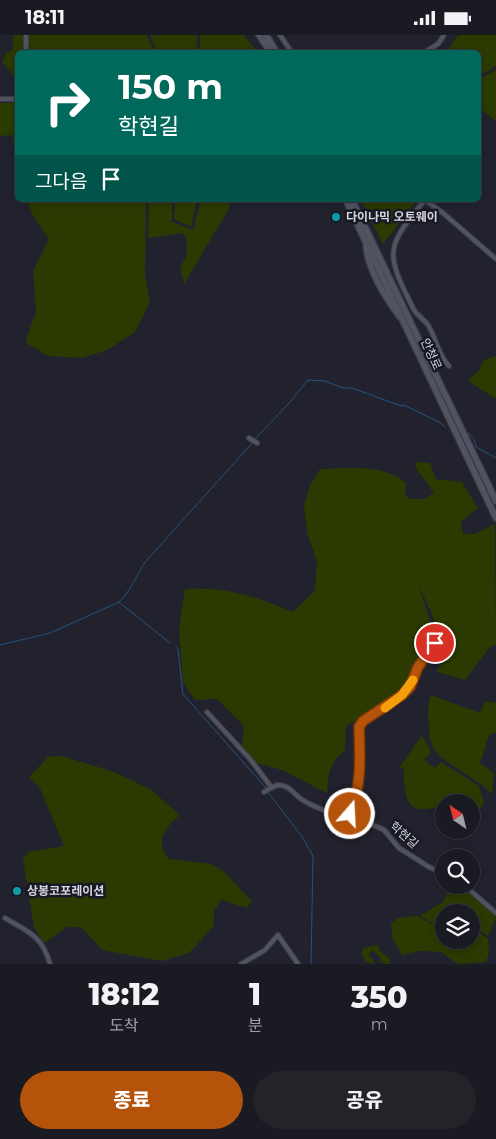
<!DOCTYPE html>
<html lang="ko">
<head>
<meta charset="utf-8">
<style>
	:root { --surface:#1a1a22; --page:#23232a; --text:#f1f3f6; --muted:#9fa1a5; --line:#383840; --accent:#b45309 }
	body { margin:0; font-family:Montserrat,"Noto Sans KR",sans-serif; background:var(--page); color:var(--text); height:100vh; display:flex; flex-direction:column; font-size:19px; white-space:nowrap }
	* { box-sizing:border-box; margin:0 }
	p { font-size:16px; color:var(--muted) }
	.icon { flex:none; width:28px; height:28px; fill:none; stroke:currentColor; stroke-width:2; stroke-linecap:round; stroke-linejoin:round }
	.map { position:relative; height:929px; overflow:hidden }
	.drawer { display:flex; flex-direction:column; background:var(--surface); flex:1 }
	.drawer>* { flex:none }
	.top-card { position:absolute; left:15px; top:15px; width:466px; height:152px; border-radius:8px; box-shadow:0 2px 8px #0003,0 0 0 1px var(--line); background:#00695c; color:#fff; overflow:hidden }
	.needle { width:32px; rotate:325deg }
	.tools { position:absolute; left:435px; top:759px; display:grid; gap:10px }
	.tools a { display:grid; place-items:center; width:45px; height:45px; border-radius:50%; background:var(--surface); box-shadow:0 2px 8px #0003,0 0 0 1px var(--line); font-size:25px }
	.pin { position:absolute; display:grid; place-items:center; width:42px; height:42px; color:#fff; margin:-21px; border:2px solid #fff; border-radius:50%; box-shadow:0 1px 5px #0007 }
	.me { position:absolute; width:55px; margin:-28px; rotate:19deg; stroke-linejoin:round; filter:drop-shadow(0 0 4px #0008) }
	.turn { display:flex; align-items:center; gap:18px; height:105px; padding:0 20px; font-size:22px }
	.turn .icon { width:65px; height:65px; stroke-width:2.5 }
	.turn b { display:block; font-size:35px; line-height:42px }
	.then { display:flex; align-items:center; height:48px; padding:0 20px; background:#0003; gap:10px; font-size:19px }
	.eta { display:flex; justify-content:space-evenly; align-items:center; height:85px; text-align:center }
	.eta b { font-size:30px; font-weight:800; line-height:35px }
	.button { display:flex; gap:10px; margin-top:auto; padding:10px 20px }
	.button a { flex:1; height:58px; border-radius:30px; background:var(--accent); color:#fff; font-size:20px; font-weight:800; line-height:58px; text-align:center }
	.button a+a { background:var(--page); color:var(--text) }
	.status { display:flex; justify-content:space-between; align-items:center; height:35px; padding:0 25px; background:var(--surface); direction:ltr }
	.status svg { height:14px; fill:currentColor }
	.map>svg:first-child { display:block }
</style>
</head>
<body>
<div class="status"><b>18:11</b><svg viewBox="0 0 49 12"><path d="M0 12V9h3v3zM5 12V6h3v6zM10 12V3h3v9zM15 12V0h3v12zM26 1h20v11H26zM47 4h2v5h-2z"/></svg></div>
<div class="map">
<svg width="496" height="929" viewBox="0 0 496 929">
	<rect width="100%" height="100%" fill="#22222e"/>
	<!-- green -->
	<path fill="#2a3a00" d="M13 0H146L155 17 18 18 17 66 15 42 2 27 6 18 13 14Z
		M150 0H197V17H157Z
		M200 0H244L257 17H200Z
		M458 0H496V31L479 41V18L446 17Z
		M496 35V86L479 73V44Z
		M0 68H17V126L12 100 0 101Z
		M27 165H146L145 241 150 267 135 297 107 315 82 323 48 321 25 307 36 277 33 236 49 204 33 181Z
		M149 165H172V187L193 195 201 165H229L230 172 184 249 180 233 187 219 186 202 182 198 148 203Z
		M175 165H197L191 192 174 184Z
		M361 165H417L383 209Z
		M496 321V364L468 346 479 335 484 325Z
		M416 427 430 428 436 444 462 447 478 473 461 487 463 499H475L495 489 496 610 490 612 465 645 437 637C439 632 442 627 442 622 442 600 429 570 419 552L433 595 431 608 417 631 409 651 385 670 346 691 345 715C330 727 328 739 327 758L282 735 254 727 242 712 244 691 217 664 195 665 183 647 179 594 185 554C223 551 258 562 293 577L315 555 317 526 307 497 304 470 311 448 320 434C348 433 384 429 406 448L405 457 409 464H425L434 458 415 432Z
		M431 660 480 678 485 666 496 668V697L489 700 480 728 494 738 492 759C476 742 445 730 434 714 430 707 429 698 429 691 428 680 427 671 431 660Z
		M422 700 431 717 424 725 435 733 441 727 479 751 484 768 481 773 471 778V768H444V774C436 771 428 775 420 774 403 772 404 747 404 734L399 733Z
		M62 721 114 737 150 754 180 780C165 793 154 806 169 824L212 829 223 836 252 866 247 873 221 865 214 876V891L189 918 161 926 102 915 81 892H67L44 908 34 893 23 823 29 817 64 811 40 753 29 742 48 722Z
		M451 850H460L496 882 488 901 471 889V878H444V895L420 881 443 867Z
		M417 881 444 896V905H471V891L488 904 489 918 486 927 458 929 441 917 418 916 402 920 393 904 391 888 399 883Z
		M378 910 381 917 389 923 390 929H384L380 926 381 923 372 915 369 920 376 929 366 927 361 918 364 913Z"/>
	<g fill="none" stroke-linecap="round" stroke-linejoin="round">
		<!-- stream -->
		<path stroke="#25547f" stroke-width="1" d="M468 398 474 404 476 412 496 423
			M255 404 291 366 308 345 325 346 343 353H352L401 371 404 370 439 387 445 392
			M119 567C131 556 137 539 146 526L253 407
			M0 610 50 598 119 567 170 608
			M176 612 178 614 183 659 266 753
			M268 757 303 803 313 821 311 929"/>
		<!-- street casing -->
		<g stroke="#3b3c46" stroke-width="6">
			<path id="street" d="M26 0V18
				M280 0 292 18
				M423 18 438 9 444 0
				M0 64H18
				M425 165C385 213 385 217 413 273 416 280 424 284 428 290 436 303 438 320 449 331
				M425 165 443 178 496 224
				M249 403 257 408
				M207 677 250 724 272 753
				M264 757C268 755 273 751 278 750 289 750 293 758 301 764 312 772 328 776 341 782L350 779 384 795 399 813 429 832 444 839
				M350 779C355 765 360 752 361 736 362 721 353 699 363 686L403 660 410 652 418 632 435 608 438 609
				M464 850 496 878
				M5 883C28 897 42 900 50 929
				M241 929 265 915 278 900 298 929"/>
		</g>
		<!-- secondary casing -->
		<g stroke="#3b3c46" stroke-width="8">
			<path id="secondary" d="M259 0 271 18
				M266 0 277 18
				M346 165 496 483
				M352 165 496 466
				M366 208C367 233 385 262 400 282"/>
		</g>
		<!-- street -->
		<use href="#street" stroke="#525361" stroke-width="4"/>
		<!-- secondary -->
		<use href="#secondary" stroke="#525361" stroke-width="5.5"/>
	</g>
	<g fill="none" stroke-linecap="round" stroke-linejoin="round">
		<!-- route casing -->
		<g stroke="#753606" stroke-width="12">
			<path id="route" d="M350 779C362 749 360 723 359 692L363 686 402 660 410 652 418 632 435 608"/>
		</g>
		<!-- route -->
		<use href="#route" stroke="#b45309" stroke-width="9"/>
		<!-- slow -->
		<path stroke="#f59e0b" stroke-width="9" d="M385 673 402 660 413 645"/>
	</g>
	<!-- markers -->
	<g fill="#0f9aa8" stroke="#181924" stroke-width="2">
		<circle cx="336" cy="182" r="5"/>
		<circle cx="17" cy="856" r="5"/>
	</g>
	<g text-anchor="middle" stroke-width="5" stroke-linejoin="round" paint-order="stroke">
		<!-- poi labels -->
		<g font-size="12" font-weight="bold" fill="#d5d6de" stroke="#181924" text-anchor="start">
			<text x="346" y="186">다이나믹 오토웨이</text>
			<text x="27" y="860">상봉코포레이션</text>
		</g>
		<!-- street labels -->
		<g font-size="12" fill="#d5d6de" stroke="#181924">
			<text transform="translate(431 319) rotate(65)" y="4">안청로</text>
			<text transform="translate(404 800) rotate(41)" y="4">학현길</text>
		</g>
	</g>
</svg>
<div class="tools">
<a><svg class="needle" viewBox="-14 -14 28 28"><path d="M0-13l5 13h-10z" fill="#e53935"/><path d="M0 13l5-13h-10z" fill="#9fa1a5"/></svg></a>
<a><svg class="icon" aria-label="search" viewBox="0 0 24 24"><circle cx="10" cy="10" r="6"/><path d="M15 15l6 6"/></svg></a>
<a><svg class="icon" aria-label="layers" viewBox="0 0 24 24"><path d="M12 4l9 5-9 5-9-5zM3 14l9 5 9-5"/></svg></a>
</div>
<div class="pin" style="left:435px;top:608px;background:#d93025"><svg class="icon" aria-label="arrive" viewBox="0 0 24 24"><path d="M6 21V4h12l-3 4 3 4H6"/></svg></div>
<svg class="me" style="left:350px;top:779px" viewBox="-20 -20 40 40"><circle r="17" fill="#b45309" stroke="#fff" stroke-width="3"/><path d="M0-11L8 9 0 5-8 9z" fill="#fff"/></svg>
<div class="top-card">
<div class="turn"><svg class="icon" aria-label="right" viewBox="0 0 24 24"><path d="M7 20v-9h11M14 6l5 5-5 5"/></svg><div><b>150 m</b>학현길</div></div>
<div class="then">그다음<svg class="icon" aria-label="arrive" viewBox="0 0 24 24"><path d="M6 21V4h12l-3 4 3 4H6"/></svg></div>
</div>
</div>
<section class="drawer">
<div class="eta">
<div><b>18:12</b><p>도착</p></div>
<div><b>1</b><p>분</p></div>
<div><b>350</b><p>m</p></div>
</div>
<div class="button"><a>종료</a><a>공유</a></div>
</section>
</body>
</html>
